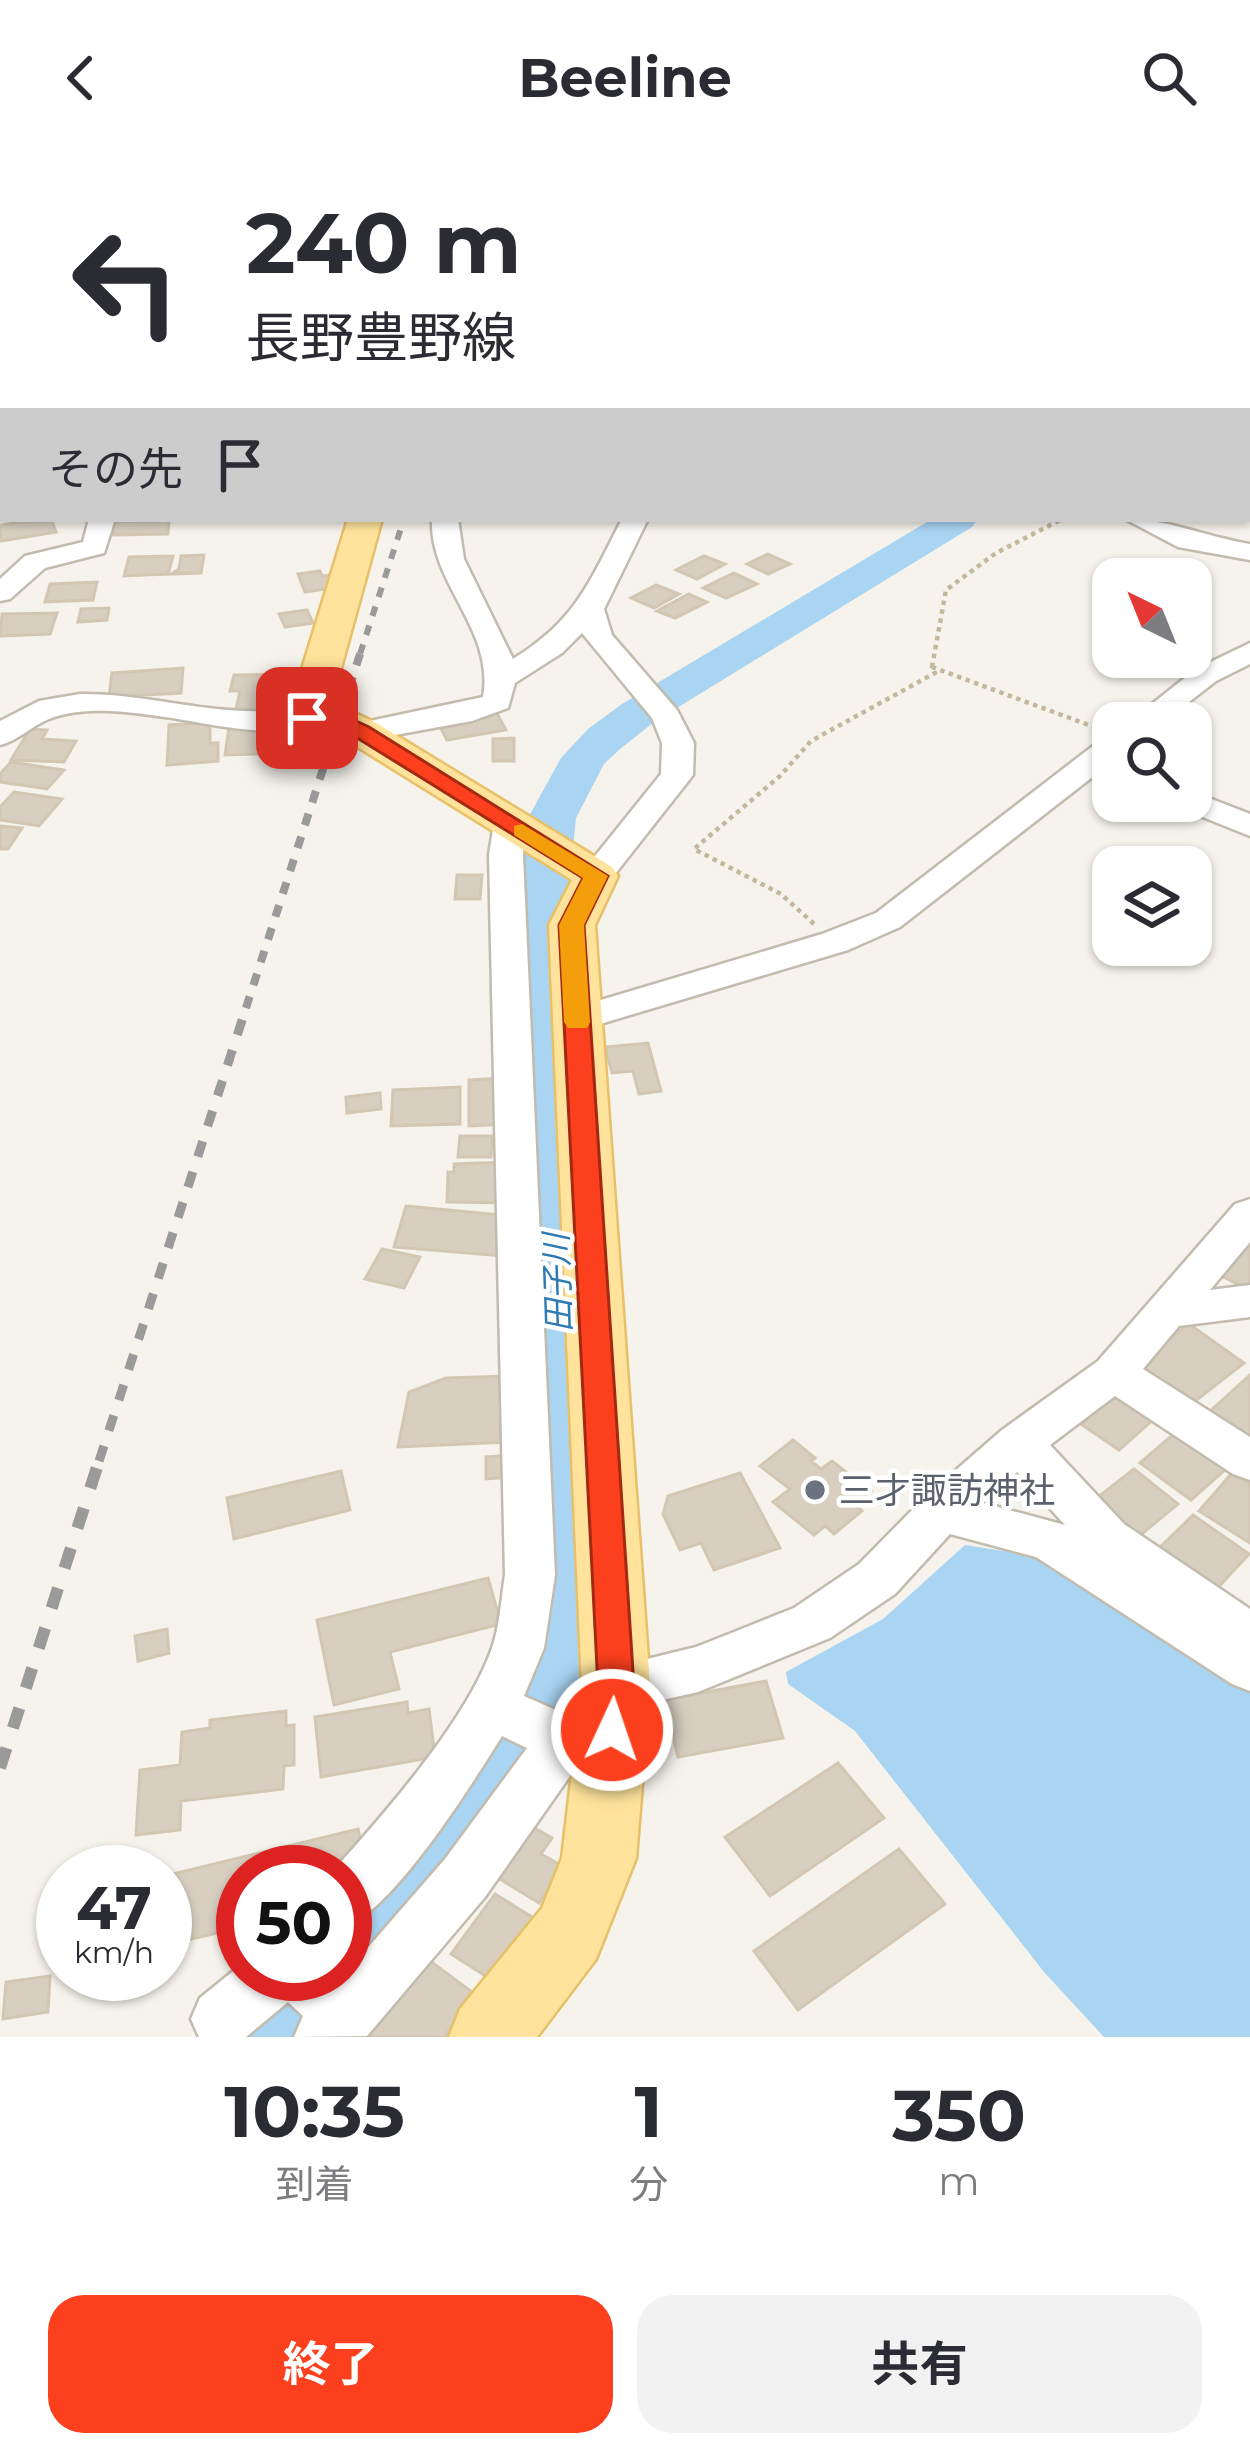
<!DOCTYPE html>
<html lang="ja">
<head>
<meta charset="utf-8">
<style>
	:root { --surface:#fff; --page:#f2f2f3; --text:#2b2b33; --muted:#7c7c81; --accent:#fc3f1d }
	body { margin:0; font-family:Montserrat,"Noto Sans JP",sans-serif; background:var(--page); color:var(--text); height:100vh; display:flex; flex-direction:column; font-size:45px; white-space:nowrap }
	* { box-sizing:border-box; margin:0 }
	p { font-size:39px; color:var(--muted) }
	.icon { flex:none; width:66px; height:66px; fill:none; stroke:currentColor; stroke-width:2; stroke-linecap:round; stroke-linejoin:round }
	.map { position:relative; height:1881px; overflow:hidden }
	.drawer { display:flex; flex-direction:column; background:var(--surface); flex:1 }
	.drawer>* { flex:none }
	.top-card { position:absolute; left:0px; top:0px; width:1251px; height:366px; box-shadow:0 3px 9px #0004; background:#fff; color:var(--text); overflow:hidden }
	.needle { width:78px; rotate:317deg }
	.fabs { position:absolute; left:1092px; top:402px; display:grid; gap:24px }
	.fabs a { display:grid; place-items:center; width:120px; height:120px; border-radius:24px; background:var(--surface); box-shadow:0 3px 9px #0004; font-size:60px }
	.speed { position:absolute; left:36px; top:1689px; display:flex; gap:24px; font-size:60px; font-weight:700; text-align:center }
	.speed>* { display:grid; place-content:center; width:156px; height:156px; border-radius:50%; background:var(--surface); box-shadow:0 3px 9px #0004; line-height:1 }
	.speed small { font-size:30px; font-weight:400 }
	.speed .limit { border:18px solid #d22; background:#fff; color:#111 }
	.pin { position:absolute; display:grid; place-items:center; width:102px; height:102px; color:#fff; margin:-51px; border-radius:24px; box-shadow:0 6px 18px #0006 }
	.me { position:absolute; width:132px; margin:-66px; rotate:3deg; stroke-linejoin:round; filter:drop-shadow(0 0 9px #0008) }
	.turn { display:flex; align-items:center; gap:42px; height:252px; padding:0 48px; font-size:54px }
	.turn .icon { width:156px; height:156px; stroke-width:2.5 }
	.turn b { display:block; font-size:84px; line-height:102px }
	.then { display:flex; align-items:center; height:114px; padding:0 48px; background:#0003; gap:24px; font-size:45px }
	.eta { display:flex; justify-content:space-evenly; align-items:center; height:204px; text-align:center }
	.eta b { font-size:72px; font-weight:700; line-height:84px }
	.cta { display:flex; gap:24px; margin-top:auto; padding:24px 48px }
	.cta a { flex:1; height:138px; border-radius:36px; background:var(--accent); color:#fff; font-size:48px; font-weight:700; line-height:138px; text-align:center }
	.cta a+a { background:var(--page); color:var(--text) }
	header { display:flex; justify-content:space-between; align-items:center; height:156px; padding:0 48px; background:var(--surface); font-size:54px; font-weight:700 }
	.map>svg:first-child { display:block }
</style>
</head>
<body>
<header><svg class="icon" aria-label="back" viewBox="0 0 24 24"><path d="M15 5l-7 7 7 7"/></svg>Beeline<svg class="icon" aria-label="search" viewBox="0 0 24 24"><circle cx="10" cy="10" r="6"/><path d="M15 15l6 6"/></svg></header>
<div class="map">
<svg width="1250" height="1881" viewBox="0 0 1250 1881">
	<rect width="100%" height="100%" fill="#f6f3ec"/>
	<!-- water -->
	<path fill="#a9d4f2" d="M965 1389 1074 1406 1250 1531V1881H1104L1044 1816 855 1575 788 1528 786 1516 883 1463Z"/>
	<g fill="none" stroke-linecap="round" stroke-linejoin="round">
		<!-- river -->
		<path fill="#a9d4f2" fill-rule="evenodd" d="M1153 0H1181L1183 3H1155Z
			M1248 70 1250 71V95L1248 94Z
			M1250 165V186L1248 187V166Z
			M932 363H978L972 371 654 566 620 593 604 608 576 662 569 732 590 1179 616 1338 624 1452 517 1654 413 1807 335 1881H227L240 1850 276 1818H345V1756L461 1602 550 1449 546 1338 526 1179 519 732 528 662 561 602 588 573 622 548Z"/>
	</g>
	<!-- building -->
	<path fill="#d8cfc1" stroke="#d3c7b4" stroke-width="3" d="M51 363 56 376 1 385 0 369Z
		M169 363 168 378 113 379 114 366Z
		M768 398 790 408 768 418 747 408Z
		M204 399 201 417 171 418 179 413 181 400Z
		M173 400 168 418 124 420 129 401Z
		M704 400 725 408 697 423 676 414Z
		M320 415 322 420 333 419 338 431 305 436 298 418Z
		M734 417 757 428 726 442 703 432Z
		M97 426 93 444 45 446 50 428Z
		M656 429 679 438 654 452 631 442Z
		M689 438 707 446 675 462 657 455Z
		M109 452 107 464 78 466 81 453Z
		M307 454 313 467 285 471 279 458Z
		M57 457 50 478 0 480 2 458Z
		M183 512 181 537 109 541 112 517Z
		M300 518 293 556 235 557 240 535H230L234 519Z
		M496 556 506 574 447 584 438 567Z
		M210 566V587H218V605L167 609 169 569Z
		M298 569 295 590H282L281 597 225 599 229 571Z
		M30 573 47 574 42 583 76 585 64 606 11 604Z
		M514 582V605H493V583Z
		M11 606 64 614 47 633 0 626V618Z
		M14 636 62 643 39 670 0 664V651Z
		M0 670 22 672 8 693H0Z
		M457 719H482L480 743H455Z
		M648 887 661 935 639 938 633 915 612 917 605 891Z
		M506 922 508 968 469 970V924Z
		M460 931V968L391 970 393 934Z
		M380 937 381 953 347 957 346 941Z
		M460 980H492L491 1001H458Z
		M511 1006 512 1047 447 1046 448 1016H454V1008Z
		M406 1050 512 1060 502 1100 394 1091Z
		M1250 1083V1134L1213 1116Z
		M382 1093 420 1101 404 1132 365 1123Z
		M1189 1168 1244 1207 1190 1249 1135 1208Z
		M1250 1219V1283L1209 1256Z
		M509 1220 508 1286 398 1291 409 1236 446 1222Z
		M1116 1238 1154 1263 1119 1294 1081 1268Z
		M1182 1271 1233 1307 1191 1344 1140 1307Z
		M793 1284 815 1302 811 1305 821 1313 832 1305 871 1335 855 1349 862 1355 834 1378 825 1370 814 1379 773 1346 790 1333 760 1310Z
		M514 1299 515 1321 486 1323V1301Z
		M1134 1313 1178 1348 1138 1381 1093 1345Z
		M341 1315 350 1354 234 1383 227 1342Z
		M740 1317 780 1392 714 1414 701 1387 680 1394 663 1358 668 1340Z
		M1232 1317 1250 1328V1387L1199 1355Z
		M1193 1359 1249 1398 1213 1437 1155 1396Z
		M488 1422 501 1468 390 1496 399 1533 334 1549 317 1464Z
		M167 1473 169 1497 138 1505 135 1480Z
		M766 1525 783 1582 678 1601 664 1544Z
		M407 1546 408 1557 429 1553 435 1601 321 1621 315 1561Z
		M286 1555V1570L294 1569V1609L284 1610 283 1633 181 1645 180 1674 136 1679 140 1614 180 1609 182 1576 210 1572V1564Z
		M838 1607 884 1662 770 1740 725 1681Z
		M526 1667 552 1682 541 1698 564 1711 539 1747 490 1717Z
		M358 1673 367 1713 345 1737V1716H243V1771L165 1789V1740L172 1738 173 1718Z
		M899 1693 945 1748 798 1854 754 1795Z
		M142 1706 141 1716H81V1714Z
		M495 1738 535 1763 492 1824 451 1798Z
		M422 1799 476 1839 444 1881H371L362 1874Z
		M50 1820 48 1856 3 1863 6 1826Z"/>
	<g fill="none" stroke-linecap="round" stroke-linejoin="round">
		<!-- minor casing -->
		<g stroke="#c2bbae" stroke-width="5">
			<path id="minor" d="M317 0H339L341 3H319Z
				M540 0H558L539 3Z
				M705 0H723L724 3H706Z
				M0 6H3V16H0Z
				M0 50 3 51V63L0 62Z
				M3 105V118L0 119V106Z
				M1248 142H1250V154H1248Z
				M0 197H3V211H0Z
				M1248 264H1250L1248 279Z
				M0 265H3V279H0Z
				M89 363H115L104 397 45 412 10 443 0 445V423L25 400 83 386Z
				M432 363H458L464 403 513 503C576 464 589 427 622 363H648L604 453 612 479 677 554 694 587 693 619 608 727H584L579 720 661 618 662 587 652 562 582 477 562 497 515 527 508 552 472 565 362 585 347 576 351 569 483 541C495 473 429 428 432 363Z
				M1125 363C1168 363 1207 381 1250 388V404L1178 391Z
				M1250 487V508L1216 525 1162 567H1128L1196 513Z
				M80 538C143 537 206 558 269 555 287 554 309 547 322 562 300 588 209 568 178 563 137 557 88 548 49 563 31 570 18 585 0 589V565L39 545Z
				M1113 581V605L900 771 848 794 590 871H564L558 863 564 855 822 778 876 757 1102 583Z
				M1191 635 1250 658V680L1180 652 1175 645H1191Z
				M510 657 526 667 523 699 555 1419 544 1492 524 1540 558 1555 598 1515 696 1491 734 1476 794 1452 859 1408 924 1342 1002 1274 1098 1205 1235 1048 1250 1043V1086L1210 1134 1250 1129V1161L1179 1170 1143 1213 1250 1281V1324L1233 1318 1115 1240 1050 1289 1124 1368 1250 1453V1535L1232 1528 1036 1401 950 1378 895 1438 830 1482 698 1536 631 1551 584 1600 485 1741 367 1880 294 1881 303 1860 288 1846 246 1881H199L191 1863 200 1842 243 1807V1818H345L445 1703 527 1592 502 1580C472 1628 395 1752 345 1771V1716H332C385 1657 467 1564 492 1492 500 1469 501 1443 505 1419L489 699 494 667ZM1017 1316 1065 1369 983 1347Z"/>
		</g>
		<!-- major casing -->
		<g stroke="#e6c16a" stroke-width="5">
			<path id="major" d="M329 0H368L327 3Z
				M348 363H382L330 552 355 557 376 567 612 711 618 720 595 769 650 1531 636 1702 596 1803 537 1881H449L460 1853 542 1752 562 1702 582 1531 549 769 572 724 348 585 332 576 293 570 287 562Z"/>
		</g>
		<!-- path-far1 -->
		<path stroke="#c4b79f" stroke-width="3" stroke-dasharray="3 3" stroke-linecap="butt" d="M1058 0 1064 3
			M1190 0 1195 3
			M1209 0 1213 3"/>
		<!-- path -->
		<path stroke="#c4b79f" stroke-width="4.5" stroke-dasharray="4.5 4.5" stroke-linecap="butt" d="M932 511 946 434 996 397 1062 363
			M814 768 781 738 694 693 780 620 811 585 935 517 932 511 1094 571"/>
		<!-- minor -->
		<use href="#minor" fill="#fff" fill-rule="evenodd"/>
		<!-- major -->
		<use href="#major" fill="#ffe39c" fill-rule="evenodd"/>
		<!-- rail-far3 -->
		<path stroke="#9a9a9a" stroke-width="6" stroke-dasharray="10 10" stroke-linecap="butt" d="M360 498 404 363"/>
		<!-- rail-far2 -->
		<path stroke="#9a9a9a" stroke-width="8" stroke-dasharray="12 12" stroke-linecap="butt" d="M246 852 361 495"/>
		<!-- rail-far1 -->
		<path stroke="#9a9a9a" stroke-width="9" stroke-dasharray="16 16" stroke-linecap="butt" d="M99 1305 247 849"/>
		<!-- rail -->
		<path stroke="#9a9a9a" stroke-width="12" stroke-dasharray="21 21" stroke-linecap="butt" d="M0 1612 100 1302"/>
	</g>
	<!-- route -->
	<path fill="#fc3f1d" stroke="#a42913" stroke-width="3" d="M307 556 341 558 369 571 608 720 584 769 634 1531 625 1585 612 1590 599 1585 593 1574 598 1531 559 769 583 722 354 580 336 571 300 567 297 562Z"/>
	<!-- slow -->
	<path fill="#f59e0b" d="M522 668 608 720 584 769 590 866 587 872H568L564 866 559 769 583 722 514 679V670Z"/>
	<!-- markers -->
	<circle fill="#6b7280" stroke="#fff" stroke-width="4.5" cx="815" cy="1334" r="12"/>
	<g text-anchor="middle" stroke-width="9" stroke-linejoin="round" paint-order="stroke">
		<!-- water labels -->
		<g font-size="33" font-style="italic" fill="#2e7ab2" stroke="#fff">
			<text transform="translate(557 1127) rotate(-92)" y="12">田子川</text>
		</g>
		<!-- near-worship labels -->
		<g font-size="36" fill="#5b616d" stroke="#fff" text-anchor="start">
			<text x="839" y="1347">三才諏訪神社</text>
		</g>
	</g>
</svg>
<div class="fabs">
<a><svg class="needle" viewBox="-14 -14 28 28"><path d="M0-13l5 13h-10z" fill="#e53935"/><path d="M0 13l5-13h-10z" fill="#7c7c81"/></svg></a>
<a><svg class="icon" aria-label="search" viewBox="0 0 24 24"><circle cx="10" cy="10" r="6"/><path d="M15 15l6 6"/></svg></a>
<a><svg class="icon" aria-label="layers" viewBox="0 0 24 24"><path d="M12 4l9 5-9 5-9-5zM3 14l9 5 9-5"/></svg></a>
</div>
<div class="speed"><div>47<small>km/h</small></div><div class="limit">50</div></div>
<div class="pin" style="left:307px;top:562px;background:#d93025"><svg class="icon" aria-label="arrive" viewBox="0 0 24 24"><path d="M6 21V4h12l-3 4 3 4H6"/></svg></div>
<svg class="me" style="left:612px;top:1574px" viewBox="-20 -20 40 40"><circle r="17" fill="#fc3f1d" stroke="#fff" stroke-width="3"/><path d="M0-11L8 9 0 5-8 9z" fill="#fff"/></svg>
<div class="top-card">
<div class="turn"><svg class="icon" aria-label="left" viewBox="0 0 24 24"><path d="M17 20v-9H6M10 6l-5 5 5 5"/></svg><div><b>240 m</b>長野豊野線</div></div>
<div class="then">その先<svg class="icon" aria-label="arrive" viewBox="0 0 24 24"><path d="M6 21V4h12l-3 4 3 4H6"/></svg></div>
</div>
</div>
<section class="drawer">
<div class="eta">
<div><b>10:35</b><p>到着</p></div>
<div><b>1</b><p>分</p></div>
<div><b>350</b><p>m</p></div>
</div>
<div class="cta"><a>終了</a><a>共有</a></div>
</section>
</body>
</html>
